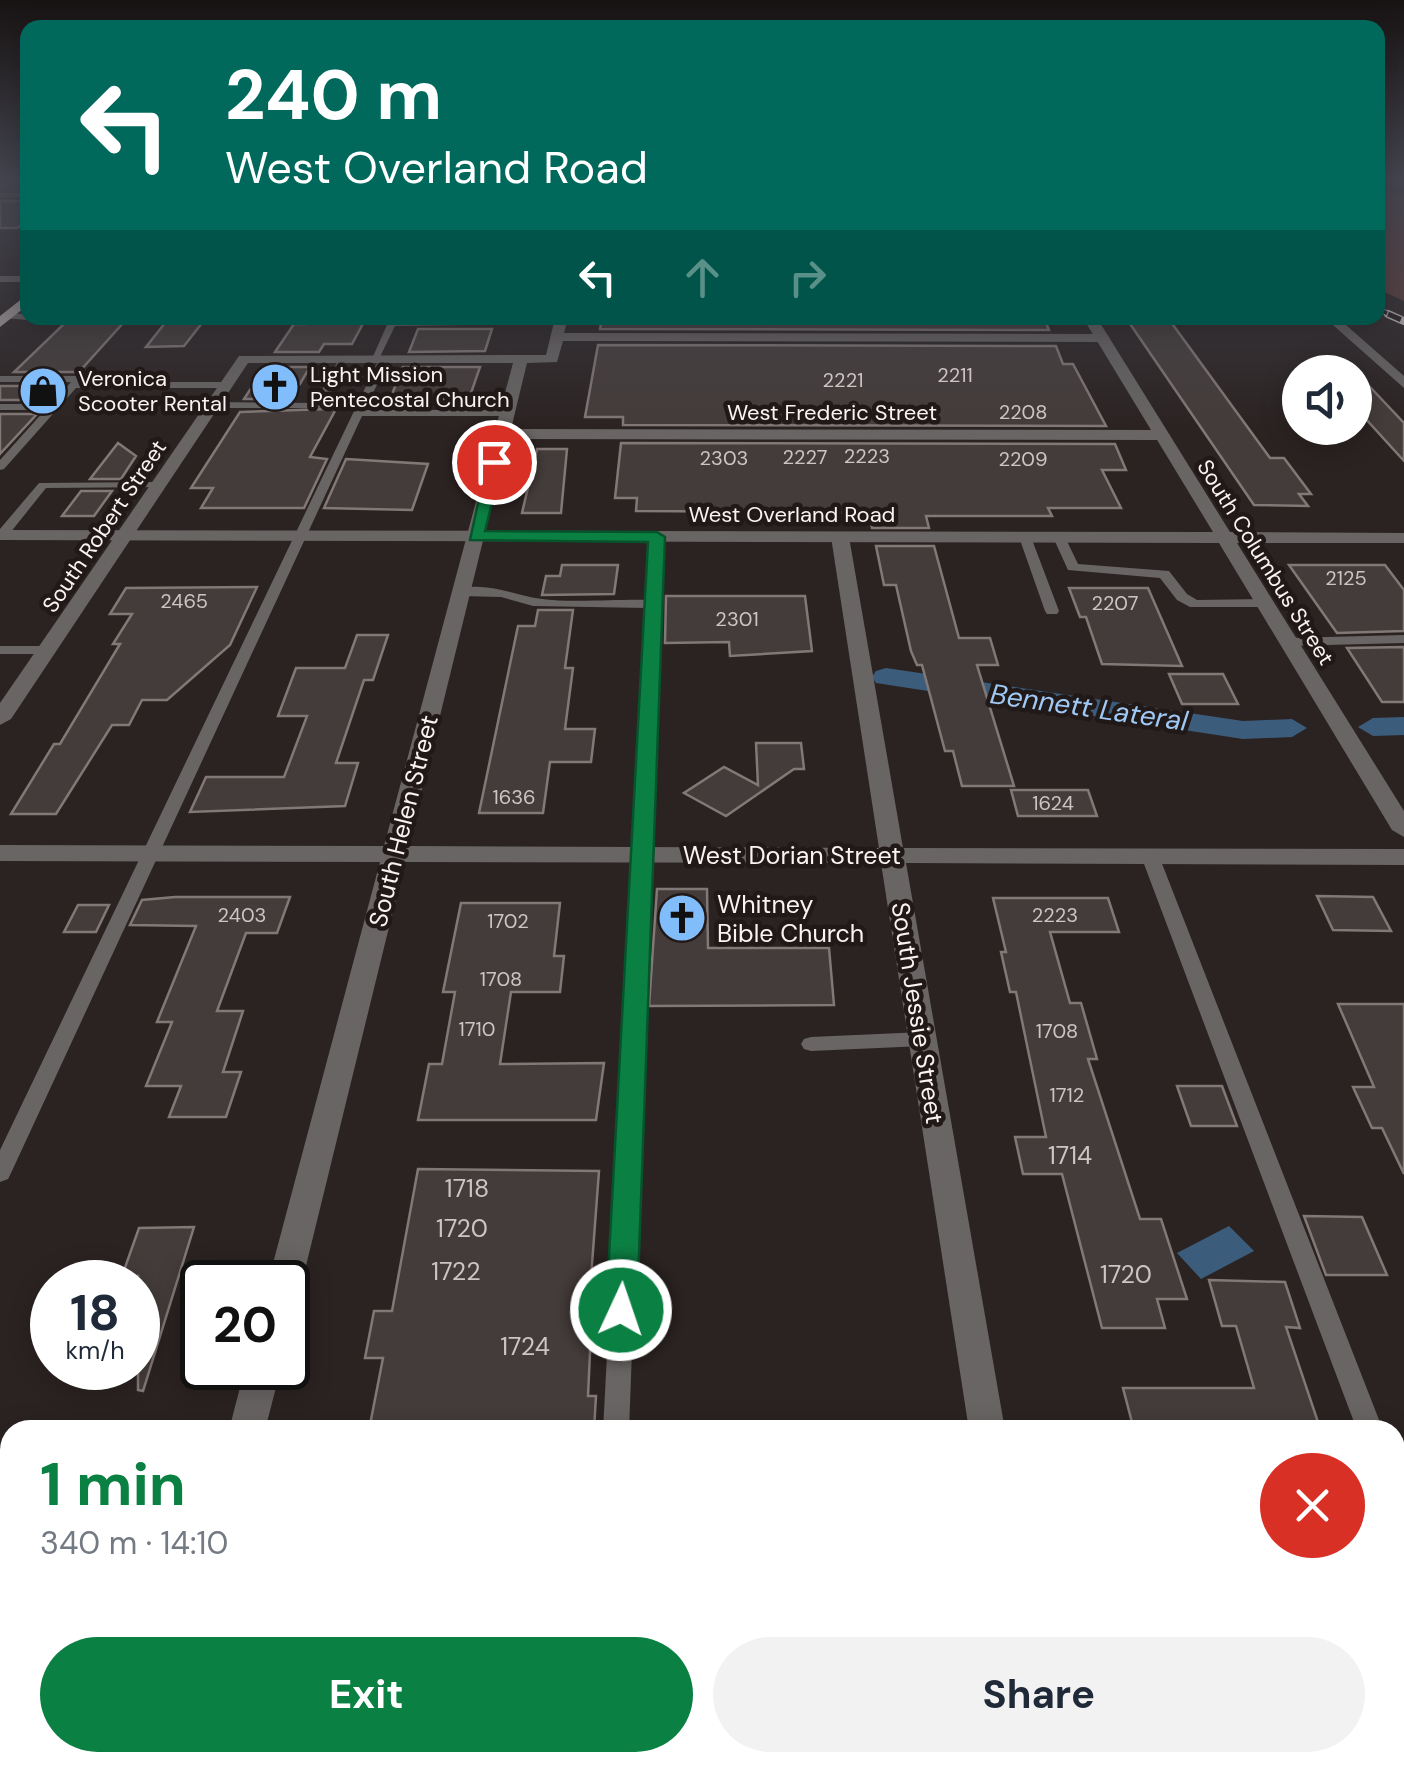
<!DOCTYPE html>
<html lang="en">
<head>
<meta charset="utf-8">
<style>
	:root { --surface:#fff; --page:#f2f2f3; --text:#1f2937; --muted:#747a83; --accent:#0b8043 }
	body { margin:0; font-family:"DM Sans",sans-serif; background:var(--page); color:var(--text); height:100vh; display:flex; flex-direction:column; font-size:38px; white-space:nowrap }
	* { box-sizing:border-box; margin:0 }
	p { font-size:32px; color:var(--muted) }
	.icon { flex:none; width:55px; height:55px; fill:none; stroke:currentColor; stroke-width:2; stroke-linecap:round; stroke-linejoin:round }
	.map { position:relative; flex:1; overflow:hidden }
	.details { position:absolute; left:0px; top:1420px; width:1405px; height:352px; display:flex; flex-direction:column; background:var(--surface); border-radius:30px 30px 0 0; box-shadow:0 5px 25px #0003 }
	.details>* { flex:none }
	.banner { position:absolute; left:20px; top:20px; width:1365px; height:305px; border-radius:20px; box-shadow:0 5px 25px #0003; background:#00695c; color:#fff; overflow:hidden }
	.controls { position:absolute; left:1282px; top:355px; display:grid; gap:20px }
	.controls a { display:grid; place-items:center; width:90px; height:90px; border-radius:50%; background:var(--surface); box-shadow:0 5px 25px #0003; font-size:50px }
	.speed { position:absolute; left:30px; top:1260px; display:flex; gap:20px; font-size:50px; font-weight:700; text-align:center }
	.speed>* { display:grid; place-content:center; width:130px; height:130px; border-radius:50%; background:var(--surface); box-shadow:0 5px 25px #0003; line-height:1 }
	.speed small { font-size:25px; font-weight:400 }
	.speed .limit { border:5px solid #111; border-radius:15px; background:#fff; color:#111 }
	.pin { position:absolute; display:grid; place-items:center; width:85px; height:85px; color:#fff; margin:-42px; border:5px solid #fff; border-radius:50%; box-shadow:0 2px 10px #0007 }
	.me { position:absolute; width:110px; margin:-55px; rotate:3deg; stroke-linejoin:round; filter:drop-shadow(0 0 8px #0008) }
	.turn { display:flex; align-items:center; gap:35px; height:210px; padding:0 40px; font-size:45px }
	.turn .icon { width:130px; height:130px; stroke-width:2.5 }
	.turn b { display:block; font-size:70px; line-height:85px }
	.lanes { display:flex; align-items:center; height:95px; padding:0 40px; background:#0003; justify-content:center; gap:50px; direction:ltr }
	.lanes .off { opacity:.35 }
	.round { display:grid; place-items:center; flex:none; width:105px; height:105px; border-radius:52px; background:var(--page) }
	.overview { display:flex; align-items:center; justify-content:space-between; height:170px; padding:0 40px }
	h1 { font-size:60px; font-weight:700; line-height:75px; color:var(--accent) }
	.primary-button { display:flex; gap:20px; margin-top:auto; padding:20px 40px }
	.primary-button a { flex:1; height:115px; border-radius:60px; background:var(--accent); color:#fff; font-size:40px; font-weight:700; line-height:115px; text-align:center }
	.primary-button a+a { background:var(--page); color:var(--text) }
	.map>svg:first-child { display:block }
</style>
</head>
<body>
<div class="map">
<svg width="1404" height="1771" viewBox="0 0 1404 1771">
	<rect width="100%" height="100%" fill="#2b2322"/>
	<!-- green -->
	<path fill="#603a36" d="M1378 193H1404V301L1378 289Z"/>
	<!-- water -->
	<path fill="#3c5c7c" d="M1229 1226 1254 1251 1201 1279 1177 1253Z"/>
	<g fill="none" stroke-linecap="round" stroke-linejoin="round">
		<!-- canal -->
		<path fill="#3c5c7c" fill-rule="evenodd" d="M886 668 1243 721 1292 719 1307 728 1292 737 1243 739 876 683 872 677 876 671Z
			M1404 717V735L1373 736 1358 727 1373 718Z"/>
	</g>
	<!-- building -->
	<path fill="#443c3a" stroke="#827876" stroke-width="2.5" d="M0 201H28V220L17 228H0Z
		M169 318H206L184 346 146 347Z
		M310 318H366L352 344H324L319 352H275L294 324H306Z
		M602 318H1044L1049 330 600 329Z
		M1126 318H1168L1270 458H1284L1311 494H1299L1308 506 1254 505Z
		M66 322H124L79 372H14Z
		M418 329H492L485 351 409 352Z
		M598 345 1056 346 1063 364H1073L1106 426 623 425V417H585Z
		M265 367H310L291 399H244Z
		M403 367H480L469 399H390Z
		M1355 371 1404 423V461L1355 407Z
		M0 386H63L49 400H0Z
		M327 409H336L310 457 327 459 304 508H201L213 488H191L240 412Z
		M0 414H37L0 454Z
		M118 443 136 456 121 479H90Z
		M621 443 1115 444 1126 470H1102L1121 508H1048L1052 516H926L929 528H872L870 515 837 512 636 511 637 498H615Z
		M537 449H567L561 513H522Z
		M346 459 428 464 412 510 324 508Z
		M81 491H112L94 516H62Z
		M876 546H934L959 638H990L998 665H977L1014 786H962L953 751H945L922 665H917L911 651 896 585H884Z
		M562 565H618L614 594 542 595 546 576H560Z
		M1289 565H1385L1404 590V631L1337 633Z
		M257 587 230 645 167 700H142L129 725H112L56 814H11L54 744H60L120 644H113L132 614H110L126 588Z
		M1069 588H1148L1182 666 1102 664 1086 617H1080Z
		M666 596H805L812 651 730 656 729 642 665 643Z
		M538 610H573L565 668H573L565 729H595L591 762H550L543 813H479L518 626H535Z
		M357 635H388L373 680H364L336 763H358L345 806 190 812 206 777H284L307 716H278L296 668H345Z
		M1404 647V702H1382L1347 648Z
		M1169 674H1223L1238 704H1182Z
		M756 743H801L804 769H794L726 816 684 793 724 767 758 785Z
		M1011 790H1088L1097 816H1018Z
		M657 889H707L708 948H829L834 1005 649 1006Z
		M1317 896 1373 897 1391 931 1333 930Z
		M175 897H290L277 933H246L217 1011H243L223 1072H241L226 1117H169L181 1086H146L172 1022H157L196 926 130 925 142 900Z
		M993 898H1108L1119 932H1050L1070 1003H1081L1097 1059H1088L1140 1219H1161L1187 1299H1157L1165 1328H1102L1062 1174H1023L1015 1137H1046L1016 992H1010L1001 952H1006Z
		M461 903H560L554 956H564L560 992H511L500 1064 604 1063 596 1120H418L429 1064H442L455 992H443Z
		M78 905H109L96 932H64Z
		M1338 1004H1404V1174L1382 1128H1372L1353 1087H1374Z
		M1177 1086H1222L1237 1126H1191Z
		M418 1169 599 1171 587 1331H591L588 1396H596L594 1430H369L383 1358H365L374 1311H392Z
		M1304 1216 1362 1217 1387 1275H1326Z
		M194 1227 143 1391 138 1390V1276H122L139 1228Z
		M1209 1280 1285 1282 1300 1328 1286 1327 1320 1428 1134 1430 1123 1388H1254L1236 1326H1222Z"/>
	<g fill="none" stroke-linecap="round" stroke-linejoin="round">
		<!-- service -->
		<path fill="#696564" fill-rule="evenodd" d="M0 193H28V197H0Z
			M0 276H28V282H0Z
			M7 313 28 314V318H32L28 320 4 318 2 316Z
			M390 318H398V320L561 318 566 321 561 324 395 326 379 359 371 361Z
			M384 356 389 359 365 410H507L512 413 507 416H362L11 1173 8 1179 0 1182V1150L379 359Z
			M340 357 348 359 323 408H213L208 405 213 402 315 403Z
			M0 376H79L84 379 82 382H227L232 385 227 388H76L4 469 0 470V460L45 410H0V404H51L71 382H0Z
			M159 482 165 485 163 487 46 488 6 538H0V529L39 483Z
			M657 533 663 537 629 1430H603L647 608 533 606 501 597 461 596 454 592C474 580 508 592 530 597 560 604 614 599 647 600L651 537Z
			M1025 533 1031 537 1059 611 1057 614H1047L1045 611 1019 537Z
			M1059 533 1065 537 1078 564 1169 571 1187 594 1197 600 1265 599 1272 603 1265 607H1190L1177 600 1160 578 1068 570 1053 537Z
			M1404 635V643L1289 646 1282 642 1289 638Z
			M0 646H47L54 650 47 654H0Z
			M1150 851 1159 856 1383 1430H1357L1141 856Z
			M923 1032 930 1034 933 1039 930 1044 923 1046 811 1051 804 1049 801 1044 804 1039 811 1037Z
			M1395 1483 1404 1487V1532L1395 1529Z
			M583 1762H613V1771H583Z"/>
		<!-- minor -->
		<path fill="#696564" fill-rule="evenodd" d="M555 318H568L564 333 1103 334 1110 338 1103 342 563 341 557 362 527 363 511 429 1162 430 1170 435 1162 440 508 439 408 846 879 848 831 537 840 532 849 537 903 848 1404 849V865L906 863 1005 1430H969L881 863 405 862 302 1282 297 1292 288 1296V1282H268L380 862 0 861V845L384 846 513 363H248L11 719 0 725V703L239 356 546 355Z
			M1325 318H1338L1404 376V388Z
			M245 1368H281L265 1430H229Z
			M0 1549H10V1589H0Z
			M1395 1556H1404V1596H1395Z
			M141 1762H185L183 1771H139Z
			M1020 1762H1064L1065 1771H1021Z"/>
		<!-- tertiary -->
		<path fill="#696564" fill-rule="evenodd" d="M1083 318H1097L1230 532 1404 533V543H1237L1404 811V837L1392 830 1219 543 0 540V530L1213 532Z"/>
		<!-- primary -->
		<path fill="#aea5a4" fill-rule="evenodd" d="M28 294V305L0 327V316Z"/>
		<!-- rail-far1 casing -->
		<g stroke="#d2cccb" stroke-width="5">
			<path id="rail-far1" d="M1378 309 1393 316"/>
		</g>
		<!-- rail casing -->
		<g stroke="#d2cccb" stroke-width="8">
			<path id="rail" d="M1388 314 1404 321"/>
		</g>
		<!-- rail-far1 -->
		<use href="#rail-far1" stroke="#211918" stroke-width="4" stroke-dasharray="10" stroke-linecap="butt"/>
		<!-- rail -->
		<use href="#rail" stroke="#211918" stroke-width="5" stroke-dasharray="14" stroke-linecap="butt"/>
	</g>
	<!-- sky -->
	<linearGradient id="sky" x2="0" y2="1"><stop stop-color="#181313"/><stop offset="0.42" stop-color="#44454f"/><stop offset="1" stop-color="#44454f" stop-opacity="0"/></linearGradient>
	<rect width="1404" height="429" fill="url(#sky)"/>
	<!-- route -->
	<path fill="#0b8043" stroke="#07532c" stroke-width="2.5" d="M494 458 502 462 485 531 657 532 665 537 637 1310 632 1320 621 1324 610 1320 606 1310 648 542 470 540 487 462Z"/>
	<!-- icons -->
	<defs>
		<g id="church-disc" transform="scale(2.5)"><circle r="9.5" fill="#81bdfa" stroke="#211918"/><path d="M-1.2-6h2.4v3.5h3.3v2.4h-3.3V6h-2.4V-.1h-3.3v-2.4h3.3Z" fill="#111"/></g>
		<g id="shop-disc" transform="scale(2.5)"><circle r="9.5" fill="#81bdfa" stroke="#211918"/><path d="M-5-2.5h2.3a2.7 3.5 0 0 1 5.4 0H5L5.5 6h-11ZM-1.5-2.5h3a1.5 2.3 0 0 0-3 0Z" fill="#111"/></g>
	</defs>
	<g fill-rule="evenodd">
		<use href="#church-disc" x="275" y="387"/>
		<use href="#shop-disc" x="43" y="391"/>
		<use href="#church-disc" x="682" y="918"/>
	</g>
	<g text-anchor="middle" stroke-width="9" stroke-linejoin="round" paint-order="stroke">
		<!-- number labels -->
		<g font-size="20" fill="#ccc5c4">
			<text x="955" y="382">2211</text>
			<text x="843" y="387">2221</text>
			<text x="1023" y="419">2208</text>
			<text x="867" y="463">2223</text>
			<text x="805" y="464">2227</text>
			<text x="724" y="465">2303</text>
			<text x="1023" y="466">2209</text>
			<text x="1346" y="585">2125</text>
			<text x="184" y="608">2465</text>
			<text x="1115" y="610">2207</text>
			<text x="737" y="626">2301</text>
			<text x="514" y="804">1636</text>
			<text x="1053" y="810">1624</text>
			<text x="242" y="922">2403</text>
			<text x="1055" y="922">2223</text>
			<text x="508" y="928">1702</text>
			<text x="501" y="986">1708</text>
			<text x="477" y="1036">1710</text>
			<text x="1057" y="1038">1708</text>
			<text x="1067" y="1102">1712</text>
		</g>
		<!-- far-poi labels -->
		<g font-size="22" fill="#f9f3f2" stroke="#211918" text-anchor="start">
			<text x="310" y="382">Light Mission<tspan x="310" dy="25">Pentecostal Church</tspan></text>
			<text x="78" y="386">Veronica<tspan x="78" dy="25">Scooter Rental</tspan></text>
		</g>
		<!-- far-street labels -->
		<g font-size="22" fill="#f9f3f2" stroke="#211918">
			<text x="832" y="420">West Frederic Street</text>
			<text x="792" y="522">West Overland Road</text>
			<text transform="translate(104 526) rotate(-56)" y="8">South Robert Street</text>
			<text transform="translate(1266 562) rotate(58)" y="8">South Columbus Street</text>
		</g>
		<!-- street labels -->
		<g font-size="25" fill="#f9f3f2" stroke="#211918">
			<text transform="translate(403 821) rotate(-76)" y="9">South Helen Street</text>
			<text x="792" y="864">West Dorian Street</text>
			<text transform="translate(918 1013) rotate(81)" y="9">South Jessie Street</text>
		</g>
		<!-- poi labels -->
		<g font-size="25" fill="#f9f3f2" stroke="#211918" text-anchor="start">
			<text x="717" y="913">Whitney<tspan x="717" dy="29">Bible Church</tspan></text>
		</g>
		<!-- near-number labels -->
		<g font-size="25" fill="#ccc5c4">
			<text x="1070" y="1164">1714</text>
			<text x="467" y="1197">1718</text>
			<text x="462" y="1237">1720</text>
			<text x="456" y="1280">1722</text>
			<text x="1126" y="1283">1720</text>
			<text x="525" y="1355">1724</text>
		</g>
		<!-- water labels -->
		<g font-size="28" font-style="italic" fill="#9fc9f4" stroke="#211918">
			<text transform="translate(1089 707) rotate(8)" y="10">Bennett Lateral</text>
		</g>
	</g>
</svg>
<div class="controls">
<a><svg class="icon" aria-label="sound" viewBox="0 0 24 24"><path d="M4 9h4l5-4v14l-5-4H4zM17 9q2 3 0 6"/></svg></a>
</div>
<div class="speed"><div>18<small>km/h</small></div><div class="limit">20</div></div>
<div class="pin" style="left:494px;top:462px;background:#d93025"><svg class="icon" aria-label="arrive" viewBox="0 0 24 24"><path d="M6 21V4h12l-3 4 3 4H6"/></svg></div>
<svg class="me" style="left:621px;top:1310px" viewBox="-20 -20 40 40"><circle r="17" fill="#0b8043" stroke="#fff" stroke-width="3"/><path d="M0-11L8 9 0 5-8 9z" fill="#fff"/></svg>
<div class="banner">
<div class="turn"><svg class="icon" aria-label="left" viewBox="0 0 24 24"><path d="M17 20v-9H6M10 6l-5 5 5 5"/></svg><div><b>240 m</b>West Overland Road</div></div>
<div class="lanes"><svg class="icon" aria-label="left" viewBox="0 0 24 24"><path d="M17 20v-9H6M10 6l-5 5 5 5"/></svg><svg class="icon off" aria-label="ahead" viewBox="0 0 24 24"><path d="M12 20V5M6 11l6-6 6 6"/></svg><svg class="icon off" aria-label="right" viewBox="0 0 24 24"><path d="M7 20v-9h11M14 6l5 5-5 5"/></svg></div>
</div>
<section class="details">
<div class="overview"><div><h1>1 min</h1><p>340 m · 14:10</p></div><a class="round" style="background:#d93025;color:#fff"><svg class="icon" aria-label="close" viewBox="0 0 24 24"><path d="M6 6l12 12M18 6L6 18"/></svg></a></div>
<div class="primary-button"><a>Exit</a><a>Share</a></div>
</section>
</div>
</body>
</html>
